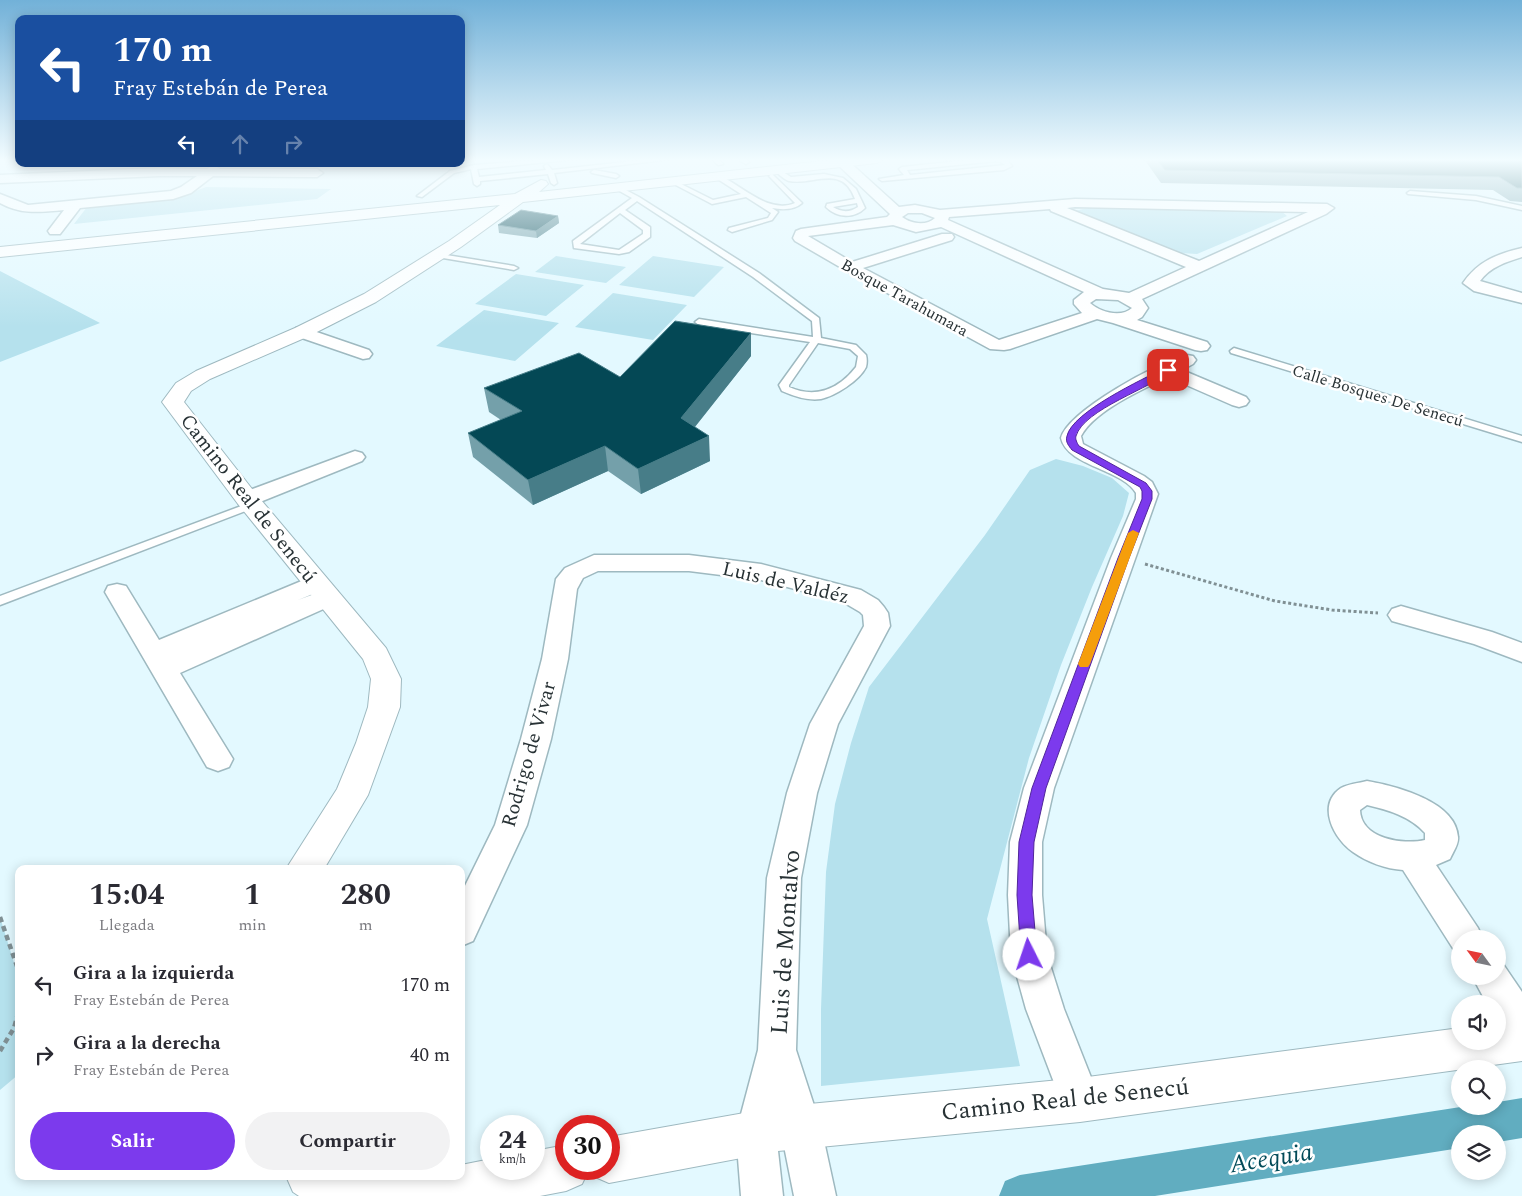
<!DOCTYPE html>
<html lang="es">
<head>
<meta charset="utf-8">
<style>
	:root { --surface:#fff; --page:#f2f2f3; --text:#2b2b33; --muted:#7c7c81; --accent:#7c3aed }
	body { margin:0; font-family:Spectral,serif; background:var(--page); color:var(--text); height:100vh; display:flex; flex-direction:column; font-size:19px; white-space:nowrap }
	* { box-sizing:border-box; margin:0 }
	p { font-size:16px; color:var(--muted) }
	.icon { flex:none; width:28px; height:28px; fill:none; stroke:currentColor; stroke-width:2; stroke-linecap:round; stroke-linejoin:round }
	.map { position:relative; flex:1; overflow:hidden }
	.drawer { position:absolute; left:15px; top:865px; width:450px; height:315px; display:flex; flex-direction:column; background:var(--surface); border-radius:10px; box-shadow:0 2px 12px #0003 }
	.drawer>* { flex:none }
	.guide { position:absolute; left:15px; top:15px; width:450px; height:152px; border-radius:10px; box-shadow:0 2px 12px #0003; background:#1a4fa0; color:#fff; overflow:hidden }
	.needle { width:32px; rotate:303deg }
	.tools { position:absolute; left:1451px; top:930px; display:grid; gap:10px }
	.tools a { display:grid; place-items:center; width:55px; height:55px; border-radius:50%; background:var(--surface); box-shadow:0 2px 12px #0003; font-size:25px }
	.speed { position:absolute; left:480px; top:1115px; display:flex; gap:10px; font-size:25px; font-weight:700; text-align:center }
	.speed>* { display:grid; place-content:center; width:65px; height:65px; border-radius:50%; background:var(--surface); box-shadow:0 2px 12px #0003; line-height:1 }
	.speed small { font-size:12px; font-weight:400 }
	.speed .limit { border:8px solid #d22; background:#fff; color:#111 }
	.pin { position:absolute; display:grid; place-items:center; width:42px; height:42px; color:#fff; margin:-21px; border-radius:10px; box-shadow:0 2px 8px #0006 }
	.me { position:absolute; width:55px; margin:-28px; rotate:356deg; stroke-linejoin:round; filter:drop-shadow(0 0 4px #0008) }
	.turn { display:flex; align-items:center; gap:18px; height:105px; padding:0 15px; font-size:22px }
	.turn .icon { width:65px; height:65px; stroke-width:2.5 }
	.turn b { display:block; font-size:35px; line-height:42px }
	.lanes { display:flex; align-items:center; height:48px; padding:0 15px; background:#0003; justify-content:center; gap:25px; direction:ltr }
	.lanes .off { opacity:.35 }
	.eta { display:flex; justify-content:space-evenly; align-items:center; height:85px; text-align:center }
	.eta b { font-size:30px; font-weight:700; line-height:35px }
	.primary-button { display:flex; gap:10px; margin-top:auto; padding:10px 15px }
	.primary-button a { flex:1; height:58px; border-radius:30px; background:var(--accent); color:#fff; font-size:20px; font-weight:700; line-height:58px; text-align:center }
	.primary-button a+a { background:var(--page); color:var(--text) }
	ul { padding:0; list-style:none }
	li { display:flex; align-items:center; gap:15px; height:70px; padding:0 15px }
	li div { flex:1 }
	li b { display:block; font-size:19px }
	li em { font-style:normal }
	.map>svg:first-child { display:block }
</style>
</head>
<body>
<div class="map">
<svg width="1522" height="1196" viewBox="0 0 1522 1196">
	<rect width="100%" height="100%" fill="#e3f9ff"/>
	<!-- green -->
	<path fill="#b5e1ed" d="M206 187 331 189 317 199 74 224 87 207 175 199Z
		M1091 207 1280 210 1287 216 1197 254 1180 253 1075 211Z
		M556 256 626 267 606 283 535 272Z
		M653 256 724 267 694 297 619 285Z
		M0 271 100 323 0 362Z
		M516 274 584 285 546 316 475 304Z
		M613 293 687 305 653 340 575 327Z
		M484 310 559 323 515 361 436 346Z
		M1056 459 1083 466 1112 478 1129 493 1123 516 1092 587 1061 665 1029 758 987 919 1020 1066 821 1086V1009L826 872 835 804 851 743 869 687 985 535 1030 470Z
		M0 917 19 979V1074L0 1090Z"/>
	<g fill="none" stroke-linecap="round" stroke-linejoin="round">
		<!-- canal -->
		<path fill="#61adc0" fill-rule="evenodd" d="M1522 1098V1138L1498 1142V1134H1460V1148L1155 1196H999L1005 1181 1020 1175 1467 1106H1498V1102Z"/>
		<!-- lane casing -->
		<g stroke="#9eb9c0" stroke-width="3">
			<path id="lane" d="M550 159H577L477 169 479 177 546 170 544 166 547 164 552 170 652 159H672L554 173 557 183 554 185 551 183 548 174 480 181V184L477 186 474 184 471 169 454 173 422 197 417 196 450 171 474 165Z
				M712 159H719L723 164 718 165Z
				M737 159H745L749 162 746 164Z
				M978 159H1006L1012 166 1004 170 882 181 879 179 904 175 899 169 902 167ZM996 161 1001 162 1005 165 910 175 907 170Z
				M778 169 791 177 824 174 843 178 856 189 865 208C854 219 837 218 826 207L827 204 855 199C842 163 813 186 789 181 785 180 780 175 776 172L775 171ZM857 203 858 207C849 213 841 212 833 207Z
				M594 170 616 174 619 176 616 178 592 173 591 172Z
				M772 174 802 203C794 210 783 210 772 208L778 212 772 220 732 232 728 230 729 228 768 218 771 213 746 197 712 204 670 182 675 181 713 200 741 194 716 178V176L718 175C741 184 768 215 795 203L770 177 769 176Z
				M616 187H620L639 197 759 273 819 318 821 338 856 345 866 355C867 359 867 363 866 367 859 381 835 396 821 399 808 401 793 396 782 391L779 385 810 342 699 325 695 322 699 319 813 337 812 321 753 277 637 201 625 210 650 227V237L629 252 619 254 574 248 573 241 632 198 616 189ZM620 213 643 230V234L619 250 580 244ZM818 343 850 349 858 356 856 367C839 389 816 399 789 387V385Z
				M1410 191 1476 196 1522 206V210L1476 200 1408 194 1407 193Z
				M434 253 514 266 518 268 514 270 437 257 433 255Z
				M1234 348 1522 436V442L1231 353 1230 351Z
				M252 502 258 505 256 507 0 605V596Z"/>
		</g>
		<!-- street casing -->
		<g stroke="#9eb9c0" stroke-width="3">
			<path id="street" d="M839 159H846L899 207 915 205 940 210 1075 199 1327 204 1334 208 1326 214 1142 299 1148 308 1142 317 1137 320 1207 342 1210 346 1207 350 1201 351 1195 350 1113 323 1097 319 1010 349 1004 350 990 349 845 270 795 241 793 238 796 231 801 229 887 217 890 214 838 165 836 162ZM1075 207 1308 212 1199 261 1067 208ZM1050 209 1051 211 1186 267 1129 293 1103 289 948 220 949 217ZM908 213H922L935 218C927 226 911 224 902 217ZM893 225 916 232 941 227 1084 292 1074 300V304L1082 313 999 340 863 268 952 240 954 237 952 234H942L852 262 808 236ZM1096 299 1118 300 1132 308C1121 318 1100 312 1090 303Z
				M214 165 220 169H317L323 173 317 177 213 176 191 193 173 199 80 208 60 234H50L48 231 64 210C41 212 21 215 0 203V194L28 205 171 191 181 187 197 176H159L0 183V175L159 168 207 169Z
				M1522 248V257C1506 262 1490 267 1480 281L1522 293V303L1474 291 1463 283C1478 261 1497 254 1522 248Z
				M302 327 369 350 372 354 369 358 363 359 296 336 293 332 296 328Z
				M1187 355 1193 356 1196 360 1193 364 1182 370 1246 397 1249 401 1246 405 1239 407 1232 405 1168 377C1142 390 1095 410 1081 436L1083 444 1144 476 1152 482 1158 494 1054 788 1042 842V895L1047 955 1064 1009 1100 1100 1094 1114 1080 1120 1066 1114 1026 1009 1011 955 1008 895 1010 842 1024 788 1111 558 1136 499V493C1122 469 1067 466 1061 438 1068 411 1160 361 1187 355Z
				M355 451 362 453 365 457 362 461 255 504 247 506 239 504 236 499 239 494Z
				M594 555H689L761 564 861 590 878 600 884 607 888 613 890 626 838 724 817 793 801 878 796 1050 821 1127 836 1196H794L779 1121 776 1133 783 1196H741L736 1133 758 1050 767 878 787 793 810 724 864 626 863 615 860 612 843 602 761 580 689 571H598L583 578 577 589 568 659 551 739 527 825 473 941 461 946V894L495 825 521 739 542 659 556 579 565 568Z
				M316 575 325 577 328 583 325 589 298 600 328 589 337 591 340 597 337 603 180 673 233 759 229 767 218 771 207 767 105 592 108 586 117 584 126 586 159 640Z
				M1401 606 1492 632 1522 643V662L1474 644 1392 621 1388 615 1392 609Z
				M1367 781C1395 786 1456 801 1458 837 1459 844 1453 852 1450 859L1436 865 1478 928 1483 939H1460V953L1454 950 1403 870C1386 869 1367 862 1353 852 1334 839 1316 805 1341 788 1348 784 1359 783 1367 781ZM1367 805C1388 810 1410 816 1425 833V840C1403 845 1361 839 1360 810Z
				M1498 962 1503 964 1522 992V1043C1502 1035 1498 1025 1498 1004H1487L1472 976H1498Z"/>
		</g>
		<!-- secondary casing -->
		<g stroke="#9eb9c0" stroke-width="2">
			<path id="secondary" d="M840 159H884L877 163 523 202 461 247 376 302 309 336 210 379 191 391 184 402 256 494 386 648 401 679 400 707 368 795 324 869H286L337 789 356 743 368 707 371 679 363 659 238 504 162 402 176 383 196 371 295 328 364 294 449 241 500 205 0 257V247L515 194 541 180 546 181 548 184 539 192Z
				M1522 1019V1061L1080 1122 778 1151 609 1183 593 1176 590 1169H609V1137L778 1107 1080 1078 1460 1028V1041H1498V1023Z
				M566 1145V1169H589L582 1184 566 1191 540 1196H299L293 1192 286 1176H461V1165L491 1159V1169H534V1151Z"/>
		</g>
		<!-- path-far1 -->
		<path stroke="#809094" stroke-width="3" stroke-dasharray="3 2.5" stroke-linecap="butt" d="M1145 564 1275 601 1332 610 1378 613"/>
		<!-- path -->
		<path stroke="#809094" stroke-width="4.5" stroke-dasharray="5.5 4" stroke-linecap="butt" d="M0 917 19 972
			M0 1051 14 1028 19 1010"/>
		<!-- lane -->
		<use href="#lane" fill="#fff" fill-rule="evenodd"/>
		<!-- street -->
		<use href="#street" fill="#fff" fill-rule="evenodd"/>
		<!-- secondary -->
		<use href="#secondary" fill="#fff" fill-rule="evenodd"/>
	</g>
	<!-- wall -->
	<path fill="#74a0aa" d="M1144 159H1522V202L1510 201 1493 190 1161 183Z
		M558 216 559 223 537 238 499 233 498 225Z
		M751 356 695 427 710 461 641 494 608 471 533 505 473 457 468 433 501 420 489 412 484 388 620 377Z"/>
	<!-- shaded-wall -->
	<path fill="#477d88" d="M558 216 559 223 537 238 536 231Z
		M751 333V356L682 443 681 418Z
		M709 436 710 461 641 494 638 469Z
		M605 446 608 471 533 505 528 480Z"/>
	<!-- building -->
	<path fill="#044855" stroke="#477d88" d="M1156 159H1522V188H1517L1499 177 1165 170Z
		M521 210 558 216 536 231 498 225Z
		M675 321 751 333 681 418 709 436 638 469 605 446 528 480 468 433 522 411 484 388 579 353 620 377Z"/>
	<!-- sky -->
	<linearGradient id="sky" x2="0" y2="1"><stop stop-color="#72b1d8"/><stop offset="0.49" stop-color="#f2fcff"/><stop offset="1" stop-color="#f2fcff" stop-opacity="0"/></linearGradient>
	<rect width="1522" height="327" fill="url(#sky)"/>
	<!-- route -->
	<path fill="#7c3aed" stroke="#51269a" d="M1165 368 1172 370C1152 388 1084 409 1076 436 1075 439 1077 443 1079 446L1146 483 1152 491V499L1129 558 1046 788 1034 842 1032 895 1037 955 1035 960 1029 962 1024 960 1021 955 1017 895 1019 842 1032 788 1118 558 1142 499V491L1140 487 1072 450C1069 446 1065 442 1067 436 1072 412 1143 379 1165 368Z"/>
	<!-- slow -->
	<path fill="#f59e0b" d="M1133 530 1139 533 1090 664 1088 667H1080L1078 664 1128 533Z"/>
	<g text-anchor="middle" stroke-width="5" stroke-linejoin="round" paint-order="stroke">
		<!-- far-street labels -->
		<g font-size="16" fill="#283235" stroke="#fff">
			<text transform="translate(905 297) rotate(29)" y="6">Bosque Tarahumara</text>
			<text transform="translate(1378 395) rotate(17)" y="6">Calle Bosques De Senecú</text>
		</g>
		<!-- street labels -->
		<g font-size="20" fill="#283235" stroke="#fff">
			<text transform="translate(249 498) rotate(52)" y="7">Camino Real de Senecú</text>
			<text transform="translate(786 582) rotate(13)" y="7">Luis de Valdéz</text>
			<text transform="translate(528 754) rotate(-74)" y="7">Rodrigo de Vivar</text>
		</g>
		<!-- near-street labels -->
		<g font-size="24" fill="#283235" stroke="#fff">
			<text transform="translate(785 942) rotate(-86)" y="8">Luis de Montalvo</text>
			<text transform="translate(1065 1099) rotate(-6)" y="8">Camino Real de Senecú</text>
		</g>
		<!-- near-water labels -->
		<g font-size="25" font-style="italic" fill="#024a58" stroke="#fff">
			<text transform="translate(1271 1157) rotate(-9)" y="9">Acequia</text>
		</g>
	</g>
</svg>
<div class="tools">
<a><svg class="needle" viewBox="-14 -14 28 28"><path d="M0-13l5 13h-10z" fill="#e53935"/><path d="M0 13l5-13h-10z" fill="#7c7c81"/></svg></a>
<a><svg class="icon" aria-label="sound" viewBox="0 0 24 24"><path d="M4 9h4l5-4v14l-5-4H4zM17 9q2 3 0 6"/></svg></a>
<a><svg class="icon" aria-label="search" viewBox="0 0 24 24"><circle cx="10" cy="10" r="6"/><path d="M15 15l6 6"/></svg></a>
<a><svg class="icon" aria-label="layers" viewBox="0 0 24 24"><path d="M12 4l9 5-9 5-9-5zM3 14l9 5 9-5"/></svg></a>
</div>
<div class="speed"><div>24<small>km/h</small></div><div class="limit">30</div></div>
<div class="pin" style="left:1168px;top:370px;background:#d93025"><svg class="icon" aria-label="arrive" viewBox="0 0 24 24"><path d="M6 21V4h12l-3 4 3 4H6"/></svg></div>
<svg class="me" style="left:1029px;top:955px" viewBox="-20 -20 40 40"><circle r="19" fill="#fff"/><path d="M0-13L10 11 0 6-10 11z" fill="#7c3aed"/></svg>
<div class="guide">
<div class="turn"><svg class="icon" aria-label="left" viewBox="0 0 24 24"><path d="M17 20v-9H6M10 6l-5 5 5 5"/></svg><div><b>170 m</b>Fray Estebán de Perea</div></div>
<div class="lanes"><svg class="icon" aria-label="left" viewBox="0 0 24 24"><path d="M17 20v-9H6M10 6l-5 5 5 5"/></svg><svg class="icon off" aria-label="ahead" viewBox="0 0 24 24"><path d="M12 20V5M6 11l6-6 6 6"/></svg><svg class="icon off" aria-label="right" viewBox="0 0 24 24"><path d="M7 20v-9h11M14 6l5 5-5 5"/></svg></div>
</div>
<section class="drawer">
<div class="eta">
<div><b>15:04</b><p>Llegada</p></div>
<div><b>1</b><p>min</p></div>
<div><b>280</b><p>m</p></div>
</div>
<ul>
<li><svg class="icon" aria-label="left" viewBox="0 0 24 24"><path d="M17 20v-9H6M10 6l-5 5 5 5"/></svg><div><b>Gira a la izquierda</b><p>Fray Estebán de Perea</p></div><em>170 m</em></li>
<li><svg class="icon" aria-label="right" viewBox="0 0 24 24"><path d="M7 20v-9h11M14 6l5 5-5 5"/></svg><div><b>Gira a la derecha</b><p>Fray Estebán de Perea</p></div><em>40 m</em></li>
</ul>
<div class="primary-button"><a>Salir</a><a>Compartir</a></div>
</section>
</div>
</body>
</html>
